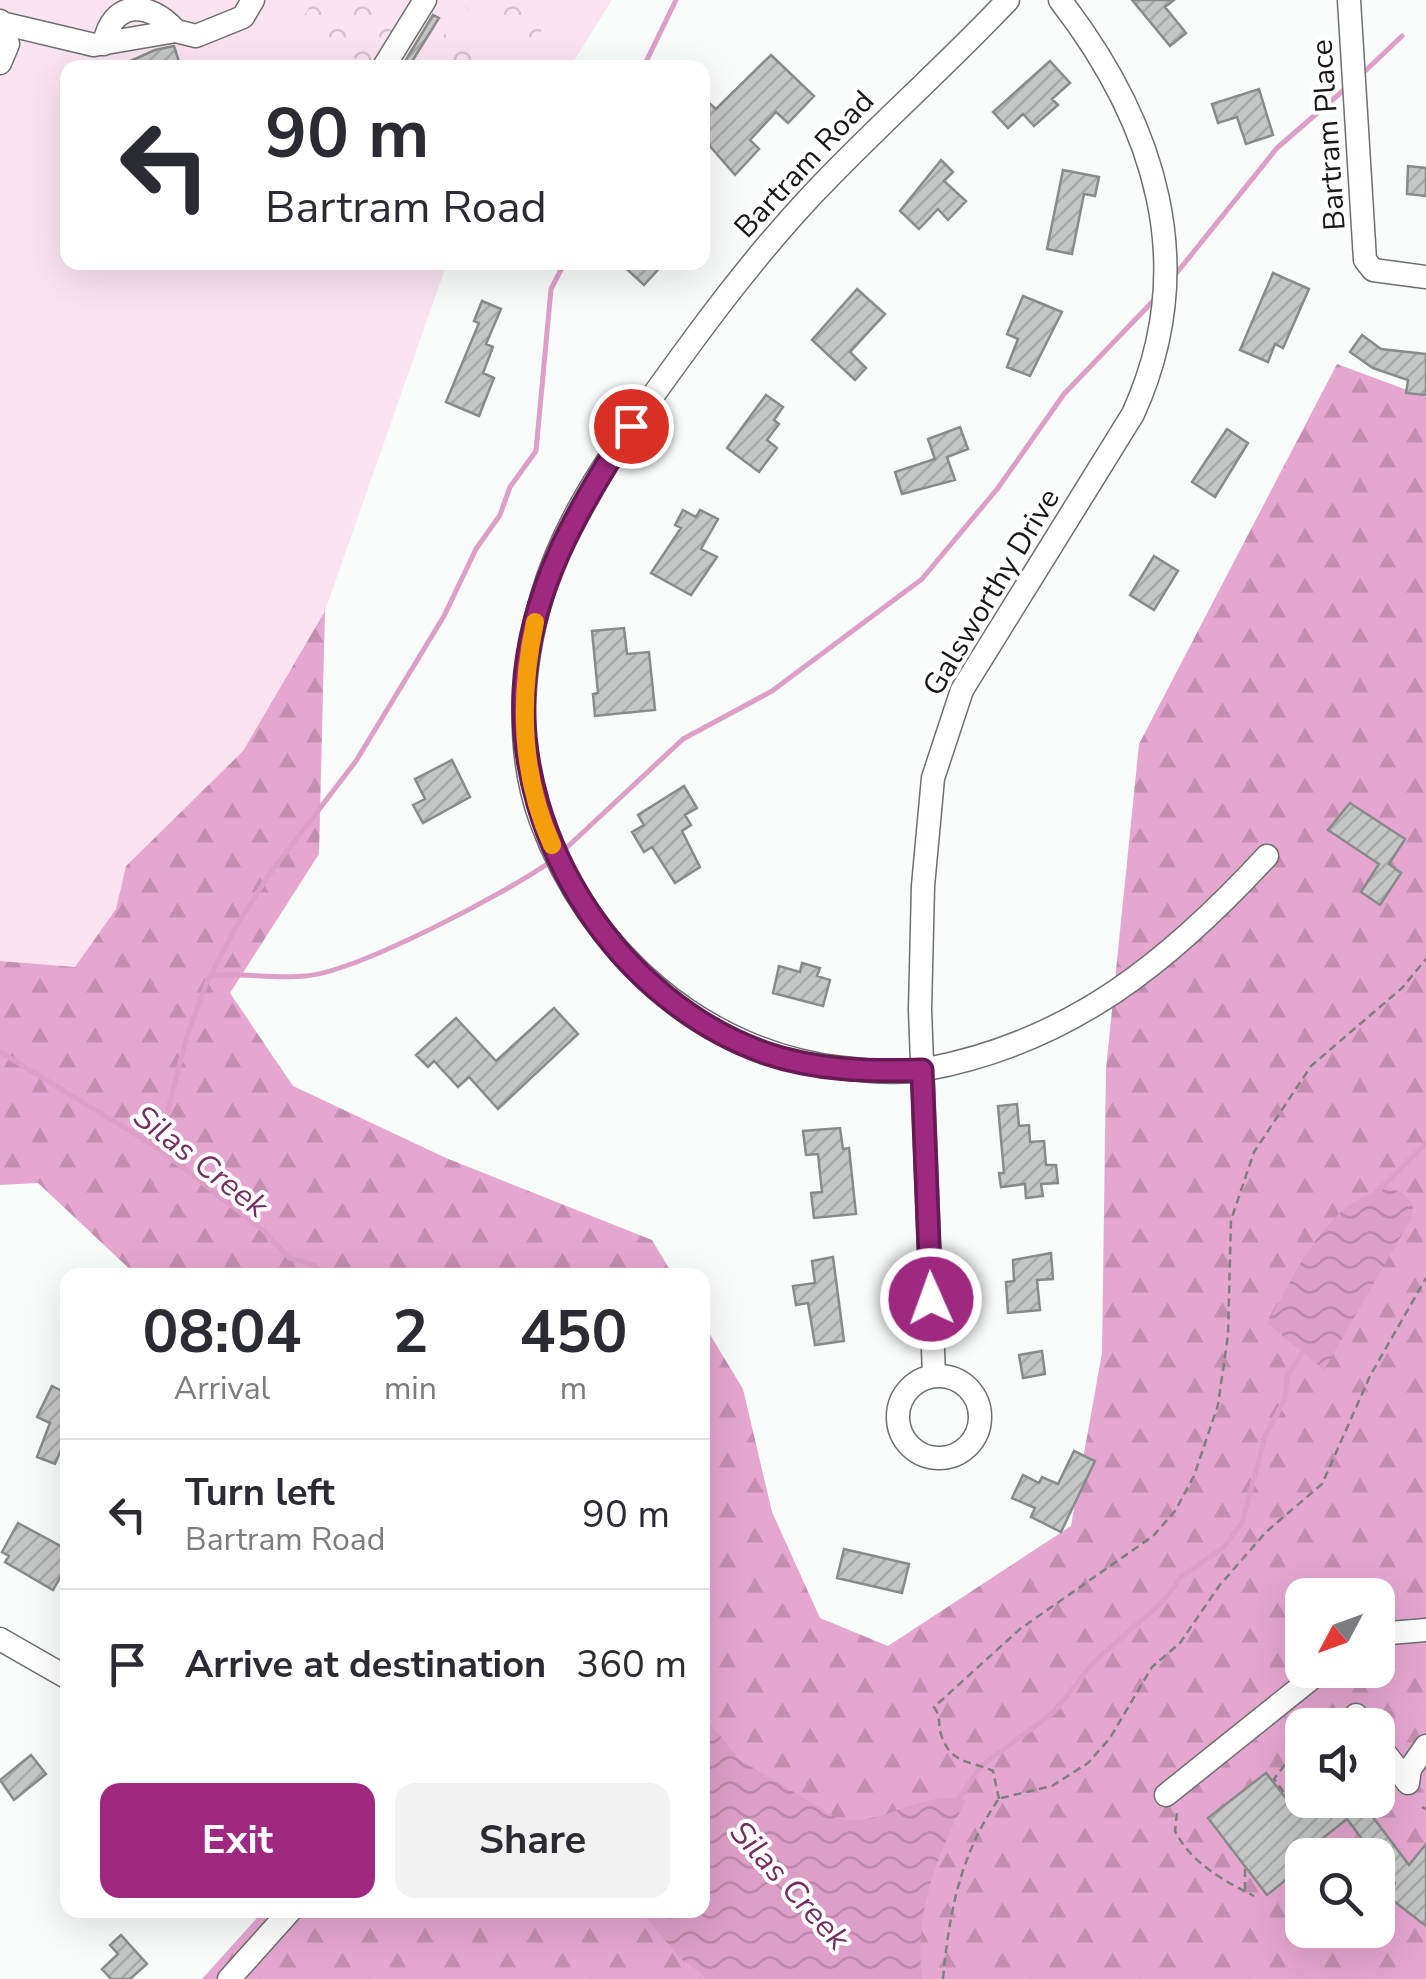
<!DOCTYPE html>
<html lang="en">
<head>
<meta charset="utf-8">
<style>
	:root { --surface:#fff; --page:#f2f2f3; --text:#2b2b33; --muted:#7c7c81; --line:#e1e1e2; --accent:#9f2881 }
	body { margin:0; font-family:"Nunito Sans",sans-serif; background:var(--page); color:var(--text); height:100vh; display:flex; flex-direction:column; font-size:38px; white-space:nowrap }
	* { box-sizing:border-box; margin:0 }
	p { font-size:32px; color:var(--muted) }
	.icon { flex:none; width:55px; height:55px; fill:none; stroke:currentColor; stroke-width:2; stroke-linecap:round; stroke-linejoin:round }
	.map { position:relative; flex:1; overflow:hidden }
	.side { position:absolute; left:60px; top:1268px; width:650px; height:650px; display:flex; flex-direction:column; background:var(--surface); border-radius:20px; box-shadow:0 10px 40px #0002 }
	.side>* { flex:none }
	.top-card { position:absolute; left:60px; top:60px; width:650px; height:210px; border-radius:20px; box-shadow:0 10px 40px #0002; background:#fff; color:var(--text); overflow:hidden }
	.needle { width:65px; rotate:229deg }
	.fabs { position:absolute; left:1285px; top:1578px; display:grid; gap:20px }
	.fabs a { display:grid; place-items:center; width:110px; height:110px; border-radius:20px; background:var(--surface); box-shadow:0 10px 40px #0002; font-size:50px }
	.pin { position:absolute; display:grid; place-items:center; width:85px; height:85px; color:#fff; margin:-42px; border:5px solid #fff; border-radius:50%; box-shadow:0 2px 10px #0007 }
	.me { position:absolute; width:110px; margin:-55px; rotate:358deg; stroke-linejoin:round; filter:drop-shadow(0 0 8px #0008) }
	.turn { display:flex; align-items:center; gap:35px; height:210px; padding:0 40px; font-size:45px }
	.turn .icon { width:130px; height:130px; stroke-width:2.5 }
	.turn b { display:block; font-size:70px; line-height:85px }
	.eta { display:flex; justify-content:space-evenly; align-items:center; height:170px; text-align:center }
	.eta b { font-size:60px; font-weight:700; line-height:70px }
	.button { display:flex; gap:20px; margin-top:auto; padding:20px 40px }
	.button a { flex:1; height:115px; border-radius:20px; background:var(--accent); color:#fff; font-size:40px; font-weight:700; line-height:115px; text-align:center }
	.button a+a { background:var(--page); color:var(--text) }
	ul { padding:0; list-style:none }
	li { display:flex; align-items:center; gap:30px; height:150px; padding:0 40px; border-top:2px solid var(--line) }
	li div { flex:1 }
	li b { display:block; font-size:38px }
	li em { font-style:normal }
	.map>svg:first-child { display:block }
</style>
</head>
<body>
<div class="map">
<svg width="1426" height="1979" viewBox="0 0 1426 1979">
	<defs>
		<pattern id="forest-firs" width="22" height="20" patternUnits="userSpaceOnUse" patternTransform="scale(2.5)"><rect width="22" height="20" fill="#e5a6cf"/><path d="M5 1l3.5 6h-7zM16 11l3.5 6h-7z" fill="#c48eb1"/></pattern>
		<pattern id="park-crowns" width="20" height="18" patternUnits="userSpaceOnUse" patternTransform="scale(2.5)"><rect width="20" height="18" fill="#fbe3f2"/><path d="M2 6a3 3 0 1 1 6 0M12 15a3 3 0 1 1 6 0" fill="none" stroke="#d6c2cf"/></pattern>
		<pattern id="water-waves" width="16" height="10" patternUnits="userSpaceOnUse" patternTransform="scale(2.5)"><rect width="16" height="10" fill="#dd9fc7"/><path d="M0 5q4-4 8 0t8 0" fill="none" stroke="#bd88aa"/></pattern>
		<pattern id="building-hatch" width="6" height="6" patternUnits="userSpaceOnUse" patternTransform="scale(2.5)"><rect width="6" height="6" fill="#c4c7c5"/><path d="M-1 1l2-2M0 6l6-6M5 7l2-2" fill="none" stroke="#a8aaa8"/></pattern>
	</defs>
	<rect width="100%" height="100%" fill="#f8fcfa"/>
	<!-- grass -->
	<path fill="#fbe3f2" d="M0 0H612L570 67 68 68V262L447 263 325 611 243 751 126 866 116 909 74 968 0 961Z"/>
	<!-- forest -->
	<path fill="url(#forest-firs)" fill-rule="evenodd" d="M1337 364 1426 397V1979H202L264 1910H702L703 1323 743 1389 772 1512 820 1618 888 1646 1071 1526 1102 1353 1106 1069 1139 744ZM1302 1595H1378V1670H1302ZM1302 1725H1378V1800H1302ZM1302 1855H1378V1930H1302Z
		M325 611 319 854 230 993 293 1086 446 1158 652 1240 673 1275H136L38 1183 0 1185V961L75 967 116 909 126 866 243 751Z"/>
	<!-- park -->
	<path fill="url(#park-crowns)" d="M314 0H413L369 67 298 25Z
		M461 0H560L531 48 459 3Z
		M451 24 486 46 472 67H423Z"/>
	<!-- water -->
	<path fill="url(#water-waves)" d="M1388 1188 1402 1192 1413 1204 1412 1217 1324 1370 1267 1323C1297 1272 1325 1201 1388 1188Z
		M703 1715 740 1760 839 1819C881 1828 923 1789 966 1800 936 1855 914 1915 922 1979H708L680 1958 640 1910H702Z"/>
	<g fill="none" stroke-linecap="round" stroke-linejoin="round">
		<!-- stream -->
		<path stroke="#dd9fc7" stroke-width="5" d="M643 68 676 0
			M1361 75 1402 36
			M1171 280 1277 148 1345 89
			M562 852 683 739 772 691 922 579 998 488 1064 394 1154 300
			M212 975C243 973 275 979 305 976 357 972 506 893 550 862
			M0 1052 158 1148 264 1231 289 1258 314 1265 323 1275
			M158 1148 186 1039 206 984 237 925 268 876 356 761 444 616 476 549 500 515 510 487 536 451 551 289 565 262
			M1375 1194 1426 1143
			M957 1802 981 1766 1054 1712 1093 1663 1163 1601 1182 1576 1223 1548 1242 1523 1265 1436 1285 1399 1287 1376 1306 1347"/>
	</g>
	<!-- building -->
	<path fill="url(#building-hatch)" stroke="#888b89" stroke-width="2.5" d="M1132 0H1174L1165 7 1186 33 1170 46Z
		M433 15 439 18 408 68H401Z
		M174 46 181 68H115L155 50Z
		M771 55 814 96 788 123 776 112 750 140 759 149 735 175 702 137V97L716 109Z
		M1050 61 1070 83 1052 99 1058 105 1034 126 1023 114 1008 128 993 112Z
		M1259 89 1273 135 1246 144 1237 117 1218 123 1212 104Z
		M941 160 953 172 944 181 966 201 948 220 938 209 919 229 900 211Z
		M1408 166 1426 168V196L1407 194Z
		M1063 170 1099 177 1095 196 1084 194 1072 254 1047 249Z
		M619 262H665L644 285Z
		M1273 273 1309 289 1283 348 1275 344 1268 362 1240 350Z
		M857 289 885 314 850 352 866 368 855 380 812 340Z
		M1023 296 1062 312 1030 376 1007 367 1018 339 1007 334Z
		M482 301 501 309 486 344 493 347 483 373 494 378 479 416 446 402 479 323 474 321Z
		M1362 335 1381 349 1426 354V395L1406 393 1408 380 1373 368 1350 352Z
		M766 395 783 407 774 420 779 424 767 440 777 448 759 472 727 448Z
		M960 427 968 449 947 457 955 480 902 494 895 472 935 459 928 439Z
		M1227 429 1248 443 1215 497 1192 482Z
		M683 510 696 517 700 510 718 519 701 549 717 557 691 595 651 573 681 528 675 525Z
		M1154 556 1178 571 1154 610 1130 595Z
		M624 628 627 654 649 652 655 710 595 716 593 694 598 693 592 631Z
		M452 760 470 797 423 823 413 805 425 799 415 779Z
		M684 786 697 808 685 815 691 825 682 831 700 867 675 883 652 847 644 852 632 832 644 825 638 815Z
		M1350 803 1405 839 1389 864 1401 873 1380 905 1361 892 1379 864 1328 830Z
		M802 963 820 968 817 976 830 980 823 1006 773 993 779 966 800 972Z
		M554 1008 578 1034 498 1109 469 1077 458 1087 434 1061 428 1067 416 1055 456 1018 496 1061Z
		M1017 1104 1019 1126 1029 1125 1030 1142 1044 1141 1046 1165H1056L1058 1183 1041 1184 1043 1196 1026 1198 1025 1184 1001 1187 999 1173H1004L998 1106Z
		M840 1128 843 1149 849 1148 856 1214 814 1218 811 1193 822 1192 818 1154 806 1155 803 1131Z
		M1051 1253 1053 1279 1037 1280 1040 1310 1008 1313 1006 1282 1014 1281 1013 1260Z
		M833 1257 844 1341 815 1345 808 1303 796 1305 793 1286 815 1283 812 1261Z
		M1042 1351 1045 1374 1023 1378 1019 1355Z
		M52 1386 68 1394V1434L55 1464 37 1457 50 1423 37 1417Z
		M1074 1451 1095 1461 1061 1532 1031 1517 1035 1508 1012 1498 1023 1475 1039 1483 1042 1477 1058 1484Z
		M18 1523 68 1550V1564L53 1590 5 1562 9 1556 2 1552Z
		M844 1549 909 1564 902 1593 837 1578Z
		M31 1755 46 1774 14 1800 0 1780Z
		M1266 1773 1299 1815 1309 1808 1313 1813 1330 1800H1360L1409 1865 1426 1844V1926L1386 1895 1395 1883 1347 1819 1323 1838 1330 1846 1319 1855H1302V1867L1267 1895 1208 1818Z
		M121 1935 147 1964 130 1979H111L102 1969 118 1954 110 1945Z"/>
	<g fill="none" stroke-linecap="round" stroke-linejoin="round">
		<!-- minor casing -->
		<g stroke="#6d706e" stroke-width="25">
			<path id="minor" d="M1008 0C945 67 875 128 812 195 753 258 702 327 652 397 608 458 563 523 542 596 521 667 515 750 541 821 589 952 703 1052 842 1068 869 1071 900 1074 927 1069 1072 1042 1171 960 1267 856
				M1349 0 1365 260 1373 270 1426 277
				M0 21 8 44 0 63
				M1 23 94 45 176 31 196 36 243 17 253 0
				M104 44C112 0 149 0 176 31
				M383 68 425 0
				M898 1417a41 41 0 1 1 82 0a41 41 0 1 1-82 0Z
				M934 1376 920 1010 923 886 933 778 962 690 1133 414C1201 265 1155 123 1060 0
				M1378 1634 1426 1630
				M0 1639 68 1678
				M1356 1715 1363 1725
				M1378 1744 1408 1783 1410 1769 1426 1746
				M1166 1795 1322 1670
				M229 1979 291 1910"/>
		</g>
		<!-- path -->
		<path stroke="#7e807f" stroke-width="2.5" stroke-dasharray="8 5" stroke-linecap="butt" d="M1325 1725 1336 1720
			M1292 1757 1302 1771
			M1001 1798 1052 1786 1088 1763 1110 1738 1152 1667 1180 1643 1219 1586 1266 1532 1322 1484 1370 1376 1426 1278
			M999 1799 993 1771C972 1761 951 1764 942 1737 937 1725 942 1718 934 1707L1020 1629 1153 1536 1175 1511 1194 1476 1218 1405 1228 1335 1231 1220 1254 1152 1311 1066 1402 988 1426 959
			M1422 1807 1426 1809
			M1177 1813 1175 1831C1191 1863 1224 1881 1254 1896
			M1299 1813 1274 1779 1302 1742
			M1245 1890V1870L1250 1866
			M943 1979C949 1913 960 1855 998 1800"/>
		<!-- minor -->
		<use href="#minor" stroke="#fff" stroke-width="22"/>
	</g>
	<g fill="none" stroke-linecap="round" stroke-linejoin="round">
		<!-- route casing -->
		<g stroke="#671a54" stroke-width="25">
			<path id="route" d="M631 426C578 508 529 591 524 691 517 843 619 1001 765 1053 815 1070 869 1072 922 1070L931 1299"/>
		</g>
		<!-- route -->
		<use href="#route" stroke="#9f2881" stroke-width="18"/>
		<!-- slow -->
		<path stroke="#f59e0b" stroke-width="18" d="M535 622C519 697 520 774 552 845"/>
	</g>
	<g text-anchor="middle" stroke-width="8" stroke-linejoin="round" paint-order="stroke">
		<!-- street labels -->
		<g font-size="30" fill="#171817" stroke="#fff">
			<text transform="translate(1328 135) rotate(-94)" y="10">Bartram Place</text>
			<text transform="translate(804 164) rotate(-47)" y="10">Bartram Road</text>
			<text transform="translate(991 592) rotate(-59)" y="10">Galsworthy Drive</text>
		</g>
		<!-- water labels -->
		<g font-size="32" font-style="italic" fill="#762e62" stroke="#fff">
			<text transform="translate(201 1161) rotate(38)" y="11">Silas Creek</text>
			<text transform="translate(790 1885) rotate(48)" y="11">Silas Creek</text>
		</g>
	</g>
</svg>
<div class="fabs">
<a><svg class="needle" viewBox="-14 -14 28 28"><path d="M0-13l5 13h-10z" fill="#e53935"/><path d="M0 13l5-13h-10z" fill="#7c7c81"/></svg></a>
<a><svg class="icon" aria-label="sound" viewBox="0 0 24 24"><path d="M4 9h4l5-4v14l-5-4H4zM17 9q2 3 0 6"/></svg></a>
<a><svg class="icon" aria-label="search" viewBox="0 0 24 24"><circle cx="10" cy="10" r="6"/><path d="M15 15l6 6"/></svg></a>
</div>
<div class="pin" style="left:631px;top:426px;background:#d93025"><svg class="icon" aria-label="arrive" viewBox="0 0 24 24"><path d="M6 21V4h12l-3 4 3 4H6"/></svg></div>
<svg class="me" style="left:931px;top:1299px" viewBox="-20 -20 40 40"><circle r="17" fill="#9f2881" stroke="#fff" stroke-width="3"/><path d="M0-11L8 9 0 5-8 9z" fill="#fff"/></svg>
<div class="top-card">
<div class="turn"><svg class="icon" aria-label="left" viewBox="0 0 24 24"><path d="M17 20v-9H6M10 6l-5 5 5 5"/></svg><div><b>90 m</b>Bartram Road</div></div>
</div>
<section class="side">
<div class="eta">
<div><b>08:04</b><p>Arrival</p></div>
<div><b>2</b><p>min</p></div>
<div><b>450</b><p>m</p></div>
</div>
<ul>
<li><svg class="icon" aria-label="left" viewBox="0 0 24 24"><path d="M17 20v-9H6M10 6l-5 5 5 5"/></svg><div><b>Turn left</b><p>Bartram Road</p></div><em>90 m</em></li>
<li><svg class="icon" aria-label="arrive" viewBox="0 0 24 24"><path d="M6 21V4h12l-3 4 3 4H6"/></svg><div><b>Arrive at destination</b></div><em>360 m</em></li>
</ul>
<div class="button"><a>Exit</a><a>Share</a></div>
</section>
</div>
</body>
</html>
